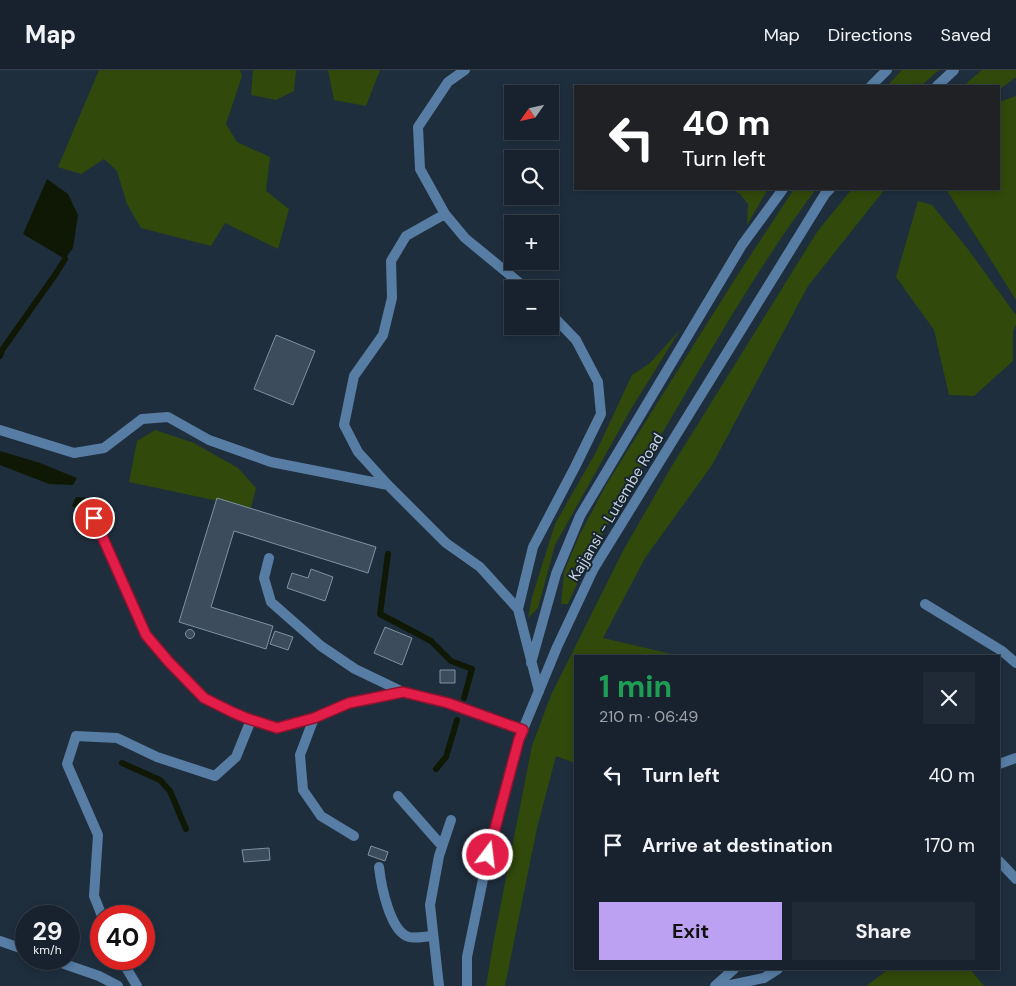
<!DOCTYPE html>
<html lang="en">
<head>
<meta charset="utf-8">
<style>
	:root { --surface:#17222e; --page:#202a36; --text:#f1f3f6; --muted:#9ea4aa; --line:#363f4a; --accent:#bca0f2 }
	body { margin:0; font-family:"DM Sans",sans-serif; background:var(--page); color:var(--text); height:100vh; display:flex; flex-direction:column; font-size:19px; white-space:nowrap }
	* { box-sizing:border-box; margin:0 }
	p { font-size:16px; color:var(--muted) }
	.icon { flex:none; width:28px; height:28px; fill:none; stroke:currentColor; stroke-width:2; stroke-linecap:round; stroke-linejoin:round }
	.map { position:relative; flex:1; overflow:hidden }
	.side { position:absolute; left:574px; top:585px; width:426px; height:315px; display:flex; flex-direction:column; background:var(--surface); border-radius:0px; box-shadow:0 2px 8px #0003,0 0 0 1px var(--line) }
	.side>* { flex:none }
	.top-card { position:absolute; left:574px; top:15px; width:426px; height:105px; border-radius:0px; box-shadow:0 2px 8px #0003,0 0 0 1px var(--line); background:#202124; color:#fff; overflow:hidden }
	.needle { width:32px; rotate:236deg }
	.controls { position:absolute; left:504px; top:15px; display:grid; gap:10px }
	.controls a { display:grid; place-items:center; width:55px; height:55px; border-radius:0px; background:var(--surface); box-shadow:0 2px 8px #0003,0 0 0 1px var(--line); font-size:25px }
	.speed { position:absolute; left:15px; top:835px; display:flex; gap:10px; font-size:25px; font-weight:700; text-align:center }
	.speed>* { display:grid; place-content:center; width:65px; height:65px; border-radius:50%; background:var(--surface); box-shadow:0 2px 8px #0003,0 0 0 1px var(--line); line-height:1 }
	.speed small { font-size:12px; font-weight:400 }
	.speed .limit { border:8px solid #d22; background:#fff; color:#111 }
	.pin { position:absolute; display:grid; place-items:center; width:42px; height:42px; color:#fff; margin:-21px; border:2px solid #fff; border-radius:50%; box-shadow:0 1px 5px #0007 }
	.me { position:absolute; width:55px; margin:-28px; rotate:15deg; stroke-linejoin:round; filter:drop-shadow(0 0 4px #0008) }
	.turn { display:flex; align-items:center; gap:18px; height:105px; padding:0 25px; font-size:22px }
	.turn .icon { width:65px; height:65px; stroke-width:2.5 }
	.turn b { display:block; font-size:35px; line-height:42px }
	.round { display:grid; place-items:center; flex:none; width:52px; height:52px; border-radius:0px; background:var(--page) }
	.headline { display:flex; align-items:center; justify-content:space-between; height:85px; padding:0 25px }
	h1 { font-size:30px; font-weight:700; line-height:38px; color:#1e9e55 }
	.button { display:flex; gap:10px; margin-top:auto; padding:10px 25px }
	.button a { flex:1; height:58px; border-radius:0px; background:var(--accent); color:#111; font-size:20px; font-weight:700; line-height:58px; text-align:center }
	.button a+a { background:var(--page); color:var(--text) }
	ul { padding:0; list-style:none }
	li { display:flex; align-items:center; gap:15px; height:70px; padding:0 25px }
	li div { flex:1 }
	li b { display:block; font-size:19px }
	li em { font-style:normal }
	header { display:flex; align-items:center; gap:30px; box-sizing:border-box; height:70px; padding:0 25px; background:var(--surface); border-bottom:1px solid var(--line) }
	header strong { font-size:24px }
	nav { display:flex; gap:28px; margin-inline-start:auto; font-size:18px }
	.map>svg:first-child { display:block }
</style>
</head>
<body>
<header>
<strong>Map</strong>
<nav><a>Map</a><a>Directions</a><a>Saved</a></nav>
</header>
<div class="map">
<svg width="1016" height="916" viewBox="0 0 1016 916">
	<rect width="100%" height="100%" fill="#1f2e3d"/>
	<!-- green -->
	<path fill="#31490a" d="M99 0H240L242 6 226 54 237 72 270 87 266 121 289 139 278 179 225 153 211 176 141 158 127 134 117 101 104 89 81 104 58 97Z
		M253 0H296L294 21 276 30 251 25Z
		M328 0H380L366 36 334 30Z
		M902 0H939L921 16H887Z
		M982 0H1016V7L999 20V16H963Z
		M1016 26V230L946 119H999V32Z
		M732 119H768L747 155 748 134 740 124Z
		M794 119H816C760 194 714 275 667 355 632 414 595 472 568 534H561L564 502 579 466 606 415 733 212Z
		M852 119H885L808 216 712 395 645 488 603 568 680 586H575V693L556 686 537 758 505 916H486L493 874 532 676 551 625 624 479 670 399 817 162Z
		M918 131 932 135 967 178 1016 245V255L1013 261V291L974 326 949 325 934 260 896 207Z
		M680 260 631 339 555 475 538 538 528 548 532 527 555 454 596 382 632 305 650 293Z
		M155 360 194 373 238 398 256 418 251 438 129 412 137 371Z
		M889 899H970L984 916H866Z"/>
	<!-- water -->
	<path fill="#0f1804" d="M47 109 68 124 78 145 73 178 65 189 23 164Z
		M0 381 40 393 77 408 73 415 49 414 0 395Z
		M76 427 98 429 97 440 84 444 72 436Z"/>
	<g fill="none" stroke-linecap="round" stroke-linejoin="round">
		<!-- stream -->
		<path stroke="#0f1804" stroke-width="6" d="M0 286 2 280 55 205 65 189
			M388 484 380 544 431 571 451 591 472 599 464 628
			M122 693 160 710 170 721 186 759
			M436 699 446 687 457 650"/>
	</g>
	<!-- building -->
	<path fill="#3c4c5c" stroke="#7f91a3" d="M276 265 315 281 293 335 254 319Z
		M217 428 376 477 368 503 234 461 211 537 273 556 266 579 179 552Z
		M311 499 333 507 325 531 287 518 292 503 308 508Z
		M385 557 412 568 402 595 374 583Z
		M185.5 564a4.5 4.5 0 1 1 9 0a4.5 4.5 0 1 1-9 0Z
		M275 561 293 567 288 580 270 574Z
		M440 600H455V613H440Z
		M371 776 388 782 385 791 368 785Z
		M269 778 270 790 244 792 242 780Z"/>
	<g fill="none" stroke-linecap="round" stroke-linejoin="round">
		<!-- service -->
		<path stroke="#577da4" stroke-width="10" d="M465 0 448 12 418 57 420 99 445 144 465 168 527 219
			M871 16 887 0
			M445 144 406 166 391 191 392 228 383 265 354 306 344 355 358 382 388 415 446 473 480 497 518 539 539 621
			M0 360 74 383 104 378 142 349 168 347 209 370 271 392 388 415
			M94 449 146 565 169 592 204 628 246 648 277 658 314 648
			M269 488 264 508 271 532 321 576 355 599 403 622 447 633 523 660
			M925 534 1002 581 1016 593
			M518 539 533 477 575 397 601 344 598 312 576 270 550 243
			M531 593 556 504 580 446 742 175 783 119
			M999 694 1016 688
			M398 726 442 776
			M354 766 321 746 303 720 300 685 314 648 349 633 403 622
			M999 791 1016 809
			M379 797C381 815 390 862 409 867 416 869 427 866 433 866
			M102 846 94 826 98 765 67 694 76 666 117 668 157 687 215 706 236 687 251 650
			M0 871 26 880
			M50 889 99 906 118 916
			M121 889 137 916
			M439 916 430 835 439 786 451 750
			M715 916 734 899
			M726 916 764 908 778 899"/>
		<!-- tertiary -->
		<path stroke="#577da4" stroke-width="10" d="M937 16 954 0
			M467 916V887L488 785 519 669 557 577 594 498 825 124 830 119"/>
	</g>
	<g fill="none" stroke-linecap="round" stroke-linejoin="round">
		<!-- route casing -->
		<g stroke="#92132f" stroke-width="12">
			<path id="route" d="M94 448 146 565 169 592 204 628 232 642 246 648 277 658 314 648 349 633 403 622 448 633 523 660 519 669 488 785"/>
		</g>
		<!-- route -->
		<use href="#route" stroke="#e11d48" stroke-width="9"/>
	</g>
	<g text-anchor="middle" stroke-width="4" stroke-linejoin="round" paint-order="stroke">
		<!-- street labels -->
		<g font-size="15" fill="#cbd4de" stroke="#162432">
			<text transform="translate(616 437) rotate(-59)" y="5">Kajjansi - Lutembe Road</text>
		</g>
	</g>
</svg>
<div class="controls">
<a><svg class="needle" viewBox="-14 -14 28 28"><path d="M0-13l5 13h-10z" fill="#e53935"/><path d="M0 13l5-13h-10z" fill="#9ea4aa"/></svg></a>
<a><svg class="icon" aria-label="search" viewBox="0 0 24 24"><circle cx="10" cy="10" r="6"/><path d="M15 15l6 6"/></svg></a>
<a>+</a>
<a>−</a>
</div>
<div class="speed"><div>29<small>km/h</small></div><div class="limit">40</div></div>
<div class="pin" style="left:94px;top:448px;background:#d93025"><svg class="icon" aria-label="arrive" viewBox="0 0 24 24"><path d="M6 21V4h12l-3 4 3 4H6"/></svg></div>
<svg class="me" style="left:488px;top:785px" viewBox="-20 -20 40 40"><circle r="17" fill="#e11d48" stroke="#fff" stroke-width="3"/><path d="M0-11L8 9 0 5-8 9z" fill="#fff"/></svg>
<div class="top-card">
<div class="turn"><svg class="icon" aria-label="left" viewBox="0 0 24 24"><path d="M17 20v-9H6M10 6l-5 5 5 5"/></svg><div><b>40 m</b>Turn left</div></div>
</div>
<section class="side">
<div class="headline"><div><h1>1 min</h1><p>210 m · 06:49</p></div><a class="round"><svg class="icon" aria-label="close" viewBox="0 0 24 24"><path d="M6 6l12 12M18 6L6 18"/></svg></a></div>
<ul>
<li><svg class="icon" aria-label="left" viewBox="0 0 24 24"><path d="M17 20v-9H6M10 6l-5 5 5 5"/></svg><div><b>Turn left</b></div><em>40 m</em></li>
<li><svg class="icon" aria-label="arrive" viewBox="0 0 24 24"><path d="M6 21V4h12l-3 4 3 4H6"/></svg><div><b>Arrive at destination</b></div><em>170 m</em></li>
</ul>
<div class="button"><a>Exit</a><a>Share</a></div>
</section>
</div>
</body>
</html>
